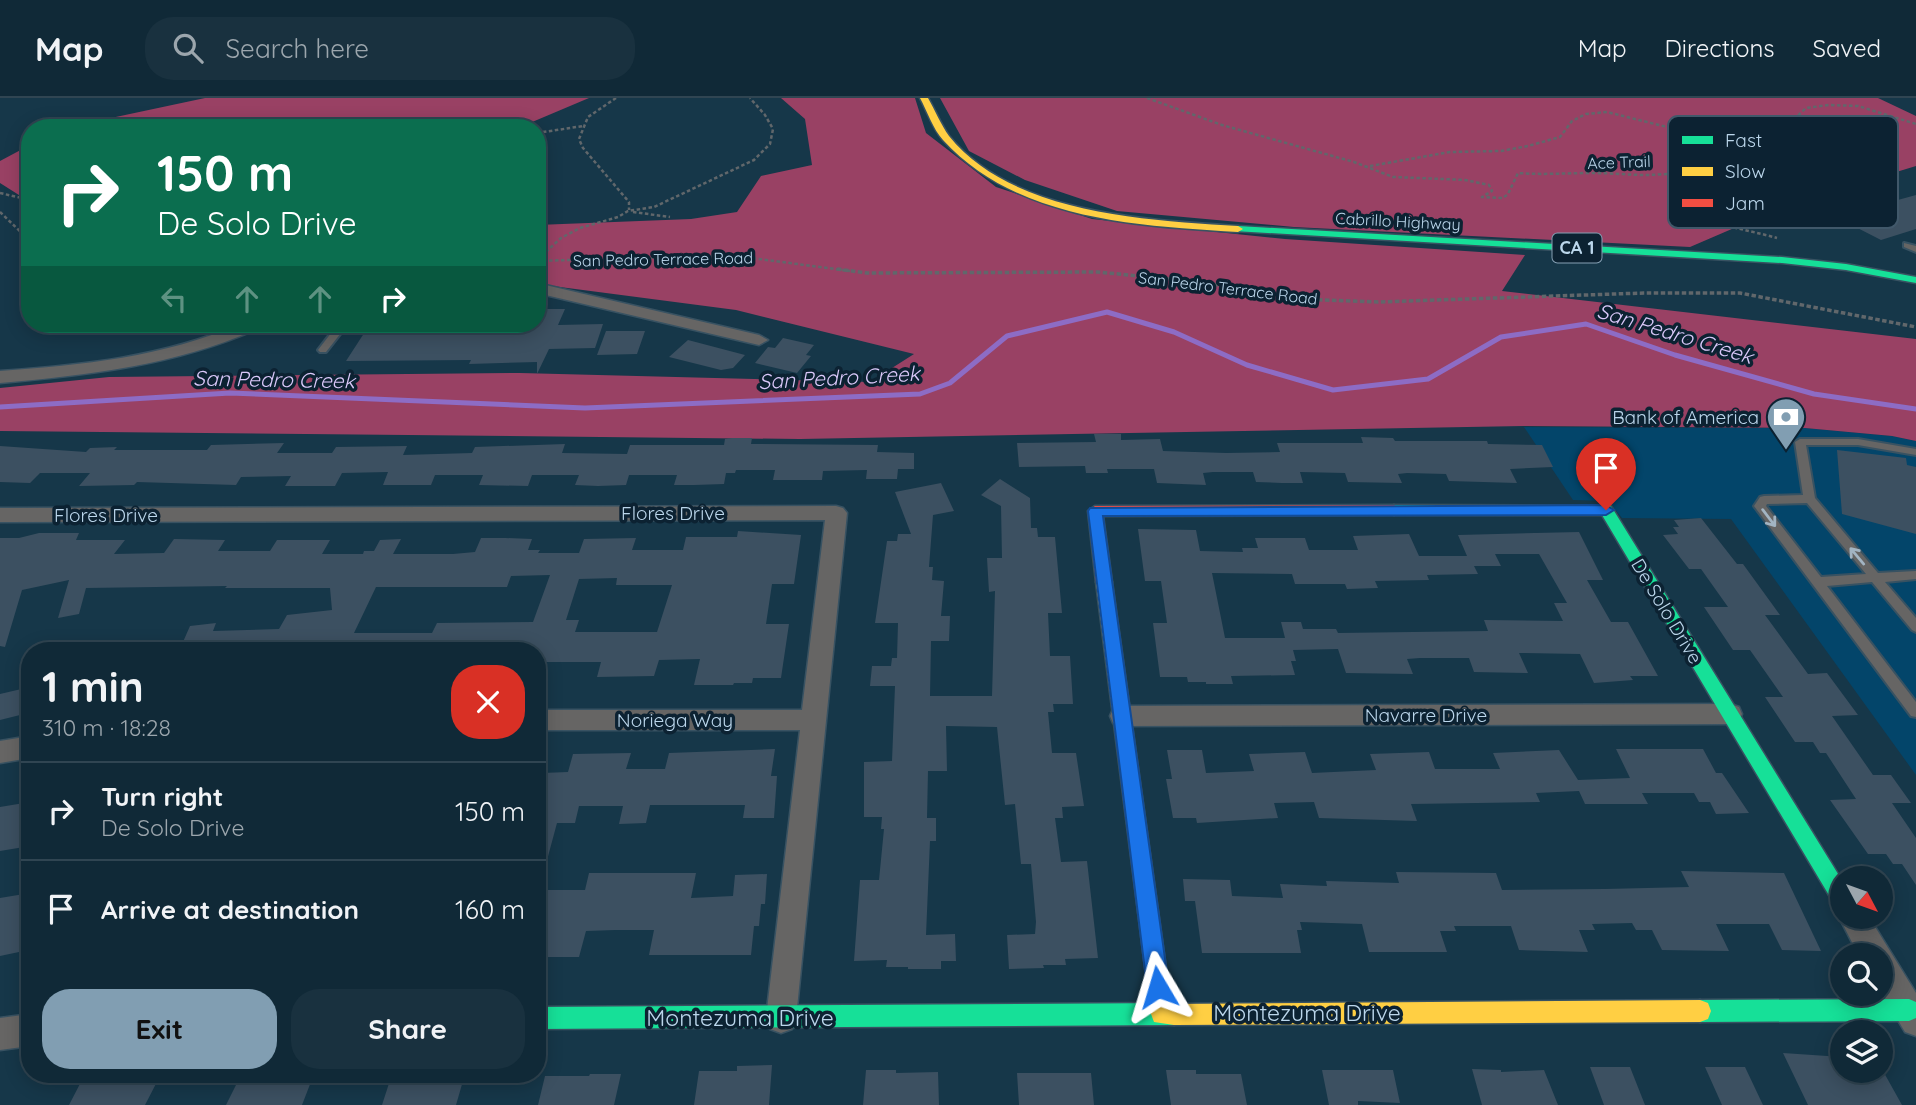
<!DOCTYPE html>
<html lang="en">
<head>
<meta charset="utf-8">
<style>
	:root { --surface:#102937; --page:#19313f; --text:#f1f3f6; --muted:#9ca6ad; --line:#304552; --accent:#819eb2 }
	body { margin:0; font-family:Quicksand,sans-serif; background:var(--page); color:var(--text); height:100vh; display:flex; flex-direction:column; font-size:26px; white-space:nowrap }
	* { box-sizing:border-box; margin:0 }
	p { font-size:23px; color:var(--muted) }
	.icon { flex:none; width:38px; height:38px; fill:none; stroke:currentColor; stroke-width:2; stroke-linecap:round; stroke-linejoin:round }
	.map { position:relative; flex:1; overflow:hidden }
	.panel { position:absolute; left:21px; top:544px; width:525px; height:441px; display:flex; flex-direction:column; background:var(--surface); border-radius:28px; box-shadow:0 4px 18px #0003,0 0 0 2px var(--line) }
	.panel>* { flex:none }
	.guide { position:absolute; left:21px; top:21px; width:525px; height:214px; border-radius:28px; box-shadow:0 4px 18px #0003,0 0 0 2px var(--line); background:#0b6e4f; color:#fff; overflow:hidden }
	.needle { width:46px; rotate:131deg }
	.buttons { position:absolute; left:1830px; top:768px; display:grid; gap:14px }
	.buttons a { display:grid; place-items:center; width:63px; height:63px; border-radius:50%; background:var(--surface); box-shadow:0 4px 18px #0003,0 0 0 2px var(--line); font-size:35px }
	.pin { position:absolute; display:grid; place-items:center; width:60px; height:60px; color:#fff; margin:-72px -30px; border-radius:50% 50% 50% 0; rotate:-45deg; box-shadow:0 0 7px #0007 }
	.pin .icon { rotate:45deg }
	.me { position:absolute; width:77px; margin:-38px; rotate:353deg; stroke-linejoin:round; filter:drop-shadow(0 0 5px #0008) }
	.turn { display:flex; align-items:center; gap:24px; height:147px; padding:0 21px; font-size:32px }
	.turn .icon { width:91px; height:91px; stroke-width:2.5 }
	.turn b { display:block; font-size:49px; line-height:60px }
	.lanes { display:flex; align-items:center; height:66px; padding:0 21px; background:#0003; justify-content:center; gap:35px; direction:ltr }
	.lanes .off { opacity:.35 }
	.round { display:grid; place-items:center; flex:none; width:74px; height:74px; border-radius:28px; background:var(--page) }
	.headline { display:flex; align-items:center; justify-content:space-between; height:119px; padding:0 21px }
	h1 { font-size:42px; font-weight:800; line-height:52px }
	.button { display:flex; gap:14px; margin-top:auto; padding:14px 21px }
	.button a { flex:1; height:80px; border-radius:28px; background:var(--accent); color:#111; font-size:28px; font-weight:800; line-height:80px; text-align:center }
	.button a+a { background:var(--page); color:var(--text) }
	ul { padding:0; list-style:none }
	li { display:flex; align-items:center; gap:21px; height:98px; padding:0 21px; border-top:2px solid var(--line) }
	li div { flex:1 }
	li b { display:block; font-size:26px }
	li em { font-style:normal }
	header { display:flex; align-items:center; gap:42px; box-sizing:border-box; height:98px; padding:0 35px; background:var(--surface); border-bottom:2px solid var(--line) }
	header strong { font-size:33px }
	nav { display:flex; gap:38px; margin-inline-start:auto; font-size:24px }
	.search { width:490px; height:63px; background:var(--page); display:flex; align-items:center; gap:18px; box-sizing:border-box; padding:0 24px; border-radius:28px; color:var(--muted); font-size:26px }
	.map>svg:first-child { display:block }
</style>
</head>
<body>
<header>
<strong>Map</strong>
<div class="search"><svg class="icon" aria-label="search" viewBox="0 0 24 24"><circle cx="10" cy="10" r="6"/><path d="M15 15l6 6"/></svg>Search here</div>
<nav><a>Map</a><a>Directions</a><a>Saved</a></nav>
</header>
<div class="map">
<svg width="1916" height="1007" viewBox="0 0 1916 1007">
	<rect width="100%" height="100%" fill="#163749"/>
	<!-- built -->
	<path fill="#03456a" d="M1524 329 1805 330 1892 338 1916 343V677L1731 421 1622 420 1608 403 1573 402Z"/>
	<!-- forest -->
	<path fill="#994164" d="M205 0H589L518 30H64Z
		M781 0H915L926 35 996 89 1092 121 1285 141 1525 157 1502 193 1916 241V343L1892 338 1805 330 1524 328 800 341 0 333V290L109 279 520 275 870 284 914 256 736 212 537 186V127L691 121 737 114 761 78 812 67 805 21Z
		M940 0H1878L1916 18V68L1785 108 1690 149 1294 129 1117 113 1025 82 969 53Z
		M30 47V104L0 85V63Z"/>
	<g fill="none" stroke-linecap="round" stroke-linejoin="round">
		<!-- stream -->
		<path stroke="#8d6cc5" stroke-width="5" d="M0 309 230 295 585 310 920 296 950 285 1007 238 1107 214 1174 234 1247 267 1333 292 1428 281 1501 239 1586 226 1675 257 1814 296 1916 311"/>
	</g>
	<!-- building -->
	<path fill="#3c5061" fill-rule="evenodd" d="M1916 97V131L1881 142 1836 119Z
		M537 211H565L558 227 603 226 595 250 549 251 537 276V264L469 266 471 262 346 263 370 226H537Z
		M606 233H645L637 256 597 257Z
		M783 240 814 247 806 257 811 258 797 275 755 265 768 249 775 250Z
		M688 242 745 257 733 270 721 272 669 259Z
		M1094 336H1121V342L1160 341 1163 353 1226 355 1280 354 1277 345H1363L1361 339 1393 340 1395 343H1487L1488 346 1542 347 1553 369 1510 371 1517 385 1449 383 1446 376 1407 375 1398 376 1402 385 1348 384 1345 375 1300 374 1303 385H1282L1256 384 1253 374H1213L1203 375 1206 387 1157 385 1154 371H1107L1108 375H1086L1085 368 1019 369 1017 345 1096 344Z
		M732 340H752L751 346 878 347 877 354 914 355V371H898L897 381H866L867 372 823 373 822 382H773L775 372H736L735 375H726L724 386 694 387H674L677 377H629L626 387 598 388 575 387 579 377H532L528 388 479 387 483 377H435L431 387H383L388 374 342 375 335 388H285L291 378 241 379 236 387 137 384 134 387 79 388 90 375H40L30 385 0 384V348L86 354 90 350 117 349 114 352H207L211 347 284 345 277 355H332L336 349 407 348 403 357 472 355 475 349 565 346 562 355 627 356 630 347H724L725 341Z
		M1837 352 1906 360 1907 367 1916 369V436L1842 416Z
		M1000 381 1030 400 1031 430H1037L1038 439H1055L1062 515H1048L1050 558H1070L1073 606H1053L1054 614H1048L1052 655H1076L1084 708 1062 709 1063 720H1055L1061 764 1087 763 1098 860 1065 861 1066 867H1043L1044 870 1009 871 1007 837 1035 836 1036 824 1031 766H1021L1015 706 1005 707 997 629 946 628 947 673H928L927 720H936V743H930L926 837 955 836 956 863H941V871H908V869H886L887 862 854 863 860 782H879L884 731H881L882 719H864V664L892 663 895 588H870L872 568H891L892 560H897L898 525H875L887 443H897L898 436H911L895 394 941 385 954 413 933 417 929 469H933L932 482 944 483 941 518H950L949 543H931L930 598H992L995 493 989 494 987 460H1002L1001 408 981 397Z
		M1701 420 1737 466H1743L1780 517H1765L1808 576 1827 575 1858 617 1832 618 1873 677H1891L1911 705H1892L1916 740V787L1902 766H1893L1886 756H1868L1830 702 1856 701 1826 655H1820L1813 644H1795L1765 599H1783L1750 552H1733L1704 509H1728L1701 471H1689L1663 437 1678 436 1673 429H1679L1674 422Z
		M1138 431 1196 432 1200 453 1243 454 1242 450H1258L1255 440H1305L1309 452H1358L1353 438 1409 436 1419 458H1467L1458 437 1579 434 1603 482H1587L1611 524H1628L1658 578H1630L1633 582 1594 585 1580 556 1519 555 1528 575 1474 574 1469 560H1420L1407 561 1413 576 1346 575 1338 551 1293 552 1296 563H1291L1295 577 1231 578 1233 586H1206V584H1188L1187 579H1160L1153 525H1167L1161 483H1145ZM1495 456H1539L1567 505H1554L1563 523 1484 522 1488 533 1338 535 1336 531H1303L1301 524H1281L1285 540H1225L1212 475 1292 476 1295 486H1345L1347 491 1378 490 1375 483 1429 482 1427 477 1478 476 1474 468H1501Z
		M738 433 801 437 794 486H772L766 526H789L781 580H753L752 585H734L733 587H694L700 561 659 562 654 578 597 579 601 564H537V553H179L190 528 216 525 213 533 279 531 287 517 332 512 330 490H225L227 488 86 490 79 516 58 520 69 482 22 492 5 549 0 548V440H19L39 435H79L76 442H125L114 456 164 455 174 441 225 442 218 453H270L277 442H330L322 456H363L364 453H374L380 442 401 441 393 456H453L475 454 481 440H505L532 441 528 452H540L538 455H579L584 441 636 440 632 452H683L686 439H737ZM550 477 533 524 437 525 432 535H354L376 489H507L511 478ZM617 480 616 487H672L657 534H575L579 522H566L579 481Z
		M30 589 24 616 0 622V596Z
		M775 651 771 678H777L774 720H743L745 707H650L646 725 619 726 623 708H579L575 725H557L543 777 537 776V688L542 675 568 674 573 656 631 655 626 671H665L669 655Z
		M1616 651H1703L1716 675H1722L1749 715 1716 716 1710 704H1699L1694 695H1642L1648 706H1585L1579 693 1536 695 1540 704 1411 706 1417 723 1319 720 1314 704 1274 705 1278 720 1197 725 1196 720H1173L1166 681H1172L1167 652H1202L1206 675 1254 673 1249 656 1305 654 1312 675 1376 672 1370 656 1429 654 1435 671H1500L1493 655 1559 652 1578 682 1630 680Z
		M30 704V748L0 753V709Z
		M1681 773 1784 775 1821 853 1782 852 1769 826H1716L1729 853 1662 852 1652 832H1636L1632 825 1592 826 1595 832H1579L1588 854 1519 852 1511 828H1454L1456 833H1440L1447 854H1369L1362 826 1300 824 1302 832H1297L1301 855H1202L1195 803H1185L1183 781 1230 782 1232 798 1283 800 1280 786 1327 788 1326 783 1399 785 1396 774 1496 775 1502 792 1605 791 1689 789Z
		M589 775H696L691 800 733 798 735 777 767 776 765 806H761L759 828H754L751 857H649L654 832H615L586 833 579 859H537V792H585Z
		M30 795V846L22 847 19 854 0 858V800Z
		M1783 955 1842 959 1843 973H1883L1902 1007H1808Z
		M772 967 769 1007H694L699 973H737V968Z
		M1590 969H1630L1645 1007H1604Z
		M1705 969H1745L1763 1007H1722Z
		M1472 971 1501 972V974L1544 972 1558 1007H1482Z
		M866 972H896V975L938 974 939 1007H863Z
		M1166 972H1196V976H1241L1247 1007H1171Z
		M1322 972H1393L1400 1005 1358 1003V1007H1329Z
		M1017 975H1091L1094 1007H1019Z
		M314 976 302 1007H226L241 977Z
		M392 976H465L456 1007H382Z
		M590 976H621L614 1007H538L545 978H589Z
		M160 978 145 1007H69L83 980Z"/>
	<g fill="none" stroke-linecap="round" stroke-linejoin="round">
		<!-- lane casing -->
		<g stroke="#385262" stroke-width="4">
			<path id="lane" d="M1904 145 1916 148V154L1904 149Z
				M338 226H348L326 254H320L318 252Z
				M1800 341H1858L1916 351V357L1858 347H1806L1815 400 1878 475 1916 473V481L1885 484 1916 520V534L1912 532 1872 484 1827 488 1916 604V619L1911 618 1754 408 1760 399 1764 398 1803 397 1795 344ZM1807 405 1866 476 1821 479 1766 408 1767 406Z"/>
		</g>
		<!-- street casing -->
		<g stroke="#385262" stroke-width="3">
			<path id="street" d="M537 185 759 237 768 242 759 247 537 195Z
				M240 226H263L260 230C176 267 91 277 0 285V273C83 267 163 259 240 226Z
				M836 408 843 410 847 415 796 920 792 931 781 935 770 931 766 920 800 632H537V612H802L825 422 0 424V410Z
				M1730 606 1739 609 1742 616 1739 623 1730 626 1122 628 1113 625 1110 618 1113 611 1122 608Z
				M30 638V660L0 665V643Z
				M1843 809V819H1869L1916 895V938L1905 934 1881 894V858H1859L1839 819Z
				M30 916V948L0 952V920Z"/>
		</g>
		<!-- fast casing -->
		<g stroke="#385262" stroke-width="3">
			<path id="fast" d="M1238 128 1782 159 1846 166 1916 179V185L1846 172 1782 165 1234 133V129Z
				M1394 407 1611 408 1843 784V811L1836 809 1602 417H1394L1387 412Z
				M1909 901 1916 904V920L1909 923 1700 924 1692 921 1689 913 1692 905 1700 902Z
				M1174 905 1182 908 1185 916 1182 924 1174 927 537 931V909Z"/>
		</g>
		<!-- slow casing -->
		<g stroke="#385262" stroke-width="3">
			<path id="slow" d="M920 0H928C935 12 941 27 949 38 1012 116 1145 122 1238 128L1243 131 1238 134C1137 128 1016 122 943 42 933 31 927 13 920 0Z
				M1104 478 1112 484 1171 906 1700 902 1708 905 1711 913 1708 921 1700 924 1174 927 1154 924 1151 916 1096 484Z"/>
		</g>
		<!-- jam casing -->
		<g stroke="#385262" stroke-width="3">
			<path id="jam" d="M1394 407 1401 412 1394 417 1103 418 1112 484 1104 490 1096 484 1088 413 1095 408Z"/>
		</g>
		<!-- path-far1 -->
		<path stroke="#61676b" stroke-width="2.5" stroke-dasharray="3.5 2.5" stroke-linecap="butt" d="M616 0 588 19 579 41 583 50 629 104V112
			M1147 0 1222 27 1354 64 1393 79 1465 82 1489 87 1492 93 1482 99 1503 100 1508 96 1518 75C1544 77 1568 75 1593 75 1611 75 1629 77 1647 77 1676 76 1693 72 1720 86L1717 92 1681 103C1704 127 1746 131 1777 140
			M537 35 583 28
			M1370 68 1450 54 1501 53 1528 48 1560 39 1572 23 1586 16 1607 14 1691 35 1733 42 1764 37 1790 25 1806 10 1829 7 1858 8 1916 26
			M0 95 30 102
			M0 114 27 140
			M633 114 670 119
			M537 162 561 140 580 130 618 119 628 113 654 109 754 62 770 46 773 31 765 17 750 0
			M537 163 729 157 850 173"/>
		<!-- path -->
		<path stroke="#61676b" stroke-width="3.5" stroke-dasharray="4.5 2.5" stroke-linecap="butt" d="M837 171 867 175 1098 174 1190 183 1322 202 1378 204 1644 195H1740L1916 229"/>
		<!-- lane -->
		<use href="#lane" fill="#666564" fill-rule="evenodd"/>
		<!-- street -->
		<use href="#street" fill="#666564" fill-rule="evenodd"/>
		<!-- fast -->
		<use href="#fast" fill="#16e098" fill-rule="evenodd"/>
		<!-- slow -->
		<use href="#slow" fill="#ffcf43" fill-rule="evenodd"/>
		<!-- jam -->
		<use href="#jam" fill="#f24e42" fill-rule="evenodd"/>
	</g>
	<!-- one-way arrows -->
	<defs><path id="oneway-shaft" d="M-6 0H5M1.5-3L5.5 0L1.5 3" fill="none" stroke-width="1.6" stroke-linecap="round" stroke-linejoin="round" transform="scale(1.75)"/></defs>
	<g stroke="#a2b4c2">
		<use href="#oneway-shaft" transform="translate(1769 420) rotate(53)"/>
		<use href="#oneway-shaft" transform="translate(1857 458) rotate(-130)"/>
	</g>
	<!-- route -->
	<path fill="#1a73e8" stroke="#114b97" stroke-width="2" d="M1606 407 1614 412 1606 417 1103 418 1169 889 1165 897 1158 900 1150 897 1147 889 1088 413 1090 410Z"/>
	<!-- icons -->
	<defs>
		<g id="bank-pin" transform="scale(2.0125)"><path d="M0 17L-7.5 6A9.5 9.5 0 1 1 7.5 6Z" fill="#819eb2" stroke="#0c2232"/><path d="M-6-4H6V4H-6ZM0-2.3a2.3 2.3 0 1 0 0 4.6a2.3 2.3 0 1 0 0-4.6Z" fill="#fff"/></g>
	</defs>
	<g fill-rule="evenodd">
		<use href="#bank-pin" x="1786" y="319"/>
	</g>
	<g text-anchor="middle" stroke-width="7" stroke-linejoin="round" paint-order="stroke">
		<!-- far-street labels -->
		<g font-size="16" fill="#bbd6eb" stroke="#0c2232">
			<text transform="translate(1619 64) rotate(-2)" y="6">Ace Trail</text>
			<text transform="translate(1398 123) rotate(3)" y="6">Cabrillo Highway</text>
			<text transform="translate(663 161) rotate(-1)" y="6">San Pedro Terrace Road</text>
			<text transform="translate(1228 190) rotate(7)" y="6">San Pedro Terrace Road</text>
		</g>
		<!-- shield labels -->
		<rect fill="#0c2232" stroke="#86a0b4" stroke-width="2" x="1552.5" y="135.5" width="49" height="29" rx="5"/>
		<g font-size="18" font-weight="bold" fill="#bbd6eb">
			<text x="1577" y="156">CA 1</text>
		</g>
		<!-- poi labels -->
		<g font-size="19" fill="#bbd6eb" stroke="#0c2232" text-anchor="end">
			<text x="1759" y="326">Bank of America</text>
		</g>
		<!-- street labels -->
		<g font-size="19" fill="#bbd6eb" stroke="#0c2232">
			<text x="673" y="422">Flores Drive</text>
			<text x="106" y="424">Flores Drive</text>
			<text transform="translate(1667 513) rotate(59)" y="7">De Solo Drive</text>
			<text x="1426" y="624">Navarre Drive</text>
			<text x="675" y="629">Noriega Way</text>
		</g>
		<!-- water labels -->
		<g font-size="21" font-style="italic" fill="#dac8f9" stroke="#0c2232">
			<text transform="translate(1675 236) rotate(17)" y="7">San Pedro Creek</text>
			<text transform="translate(839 280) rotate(-3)" y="7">San Pedro Creek</text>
			<text transform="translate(274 282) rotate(1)" y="7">San Pedro Creek</text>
		</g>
		<!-- near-street labels -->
		<g font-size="23" fill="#bbd6eb" stroke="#0c2232">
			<text x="1307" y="923">Montezuma Drive</text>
			<text x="740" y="928">Montezuma Drive</text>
		</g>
	</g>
	<!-- legend -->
	<rect x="1668" y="18" width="230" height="112" rx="10" fill="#0c2232" stroke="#41586a" stroke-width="2"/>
	<rect x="1682" y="38" width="31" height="8" fill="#16e098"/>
	<rect x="1682" y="69" width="31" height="9" fill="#ffcf43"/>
	<rect x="1682" y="101" width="31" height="8" fill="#f24e42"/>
	<g font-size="19" fill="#bbd6eb">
		<text x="1725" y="49">Fast</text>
		<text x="1725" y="80">Slow</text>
		<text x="1725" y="112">Jam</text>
	</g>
</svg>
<div class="buttons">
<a><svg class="needle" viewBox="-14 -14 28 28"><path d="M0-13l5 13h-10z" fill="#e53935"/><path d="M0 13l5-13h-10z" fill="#9ca6ad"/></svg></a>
<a><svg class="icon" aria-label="search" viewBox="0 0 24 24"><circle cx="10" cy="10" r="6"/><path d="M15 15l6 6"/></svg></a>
<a><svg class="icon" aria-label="layers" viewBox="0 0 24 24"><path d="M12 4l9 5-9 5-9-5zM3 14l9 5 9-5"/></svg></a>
</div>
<div class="pin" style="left:1606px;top:412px;background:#d93025"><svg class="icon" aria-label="arrive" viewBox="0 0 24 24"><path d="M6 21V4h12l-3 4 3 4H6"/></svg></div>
<svg class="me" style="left:1158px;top:889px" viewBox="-20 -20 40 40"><path d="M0-17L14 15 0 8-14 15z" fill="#1a73e8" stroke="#fff" stroke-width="4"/></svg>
<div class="guide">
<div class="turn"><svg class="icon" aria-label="right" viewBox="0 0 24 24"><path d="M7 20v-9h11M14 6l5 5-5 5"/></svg><div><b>150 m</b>De Solo Drive</div></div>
<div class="lanes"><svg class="icon off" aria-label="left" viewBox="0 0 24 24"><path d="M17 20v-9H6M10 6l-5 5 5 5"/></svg><svg class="icon off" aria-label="ahead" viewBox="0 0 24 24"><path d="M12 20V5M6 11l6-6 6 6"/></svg><svg class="icon off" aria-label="ahead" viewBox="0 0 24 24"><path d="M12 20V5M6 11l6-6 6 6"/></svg><svg class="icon" aria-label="right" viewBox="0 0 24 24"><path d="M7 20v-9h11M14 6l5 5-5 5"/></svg></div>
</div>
<section class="panel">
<div class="headline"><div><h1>1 min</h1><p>310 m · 18:28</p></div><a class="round" style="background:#d93025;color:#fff"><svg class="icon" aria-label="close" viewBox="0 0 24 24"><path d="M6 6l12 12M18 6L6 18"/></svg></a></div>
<ul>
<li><svg class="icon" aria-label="right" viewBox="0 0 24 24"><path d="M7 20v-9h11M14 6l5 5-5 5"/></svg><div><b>Turn right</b><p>De Solo Drive</p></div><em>150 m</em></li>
<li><svg class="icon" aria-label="arrive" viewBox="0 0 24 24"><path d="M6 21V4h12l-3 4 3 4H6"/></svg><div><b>Arrive at destination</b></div><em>160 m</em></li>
</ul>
<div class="button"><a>Exit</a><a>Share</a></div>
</section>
</div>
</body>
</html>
